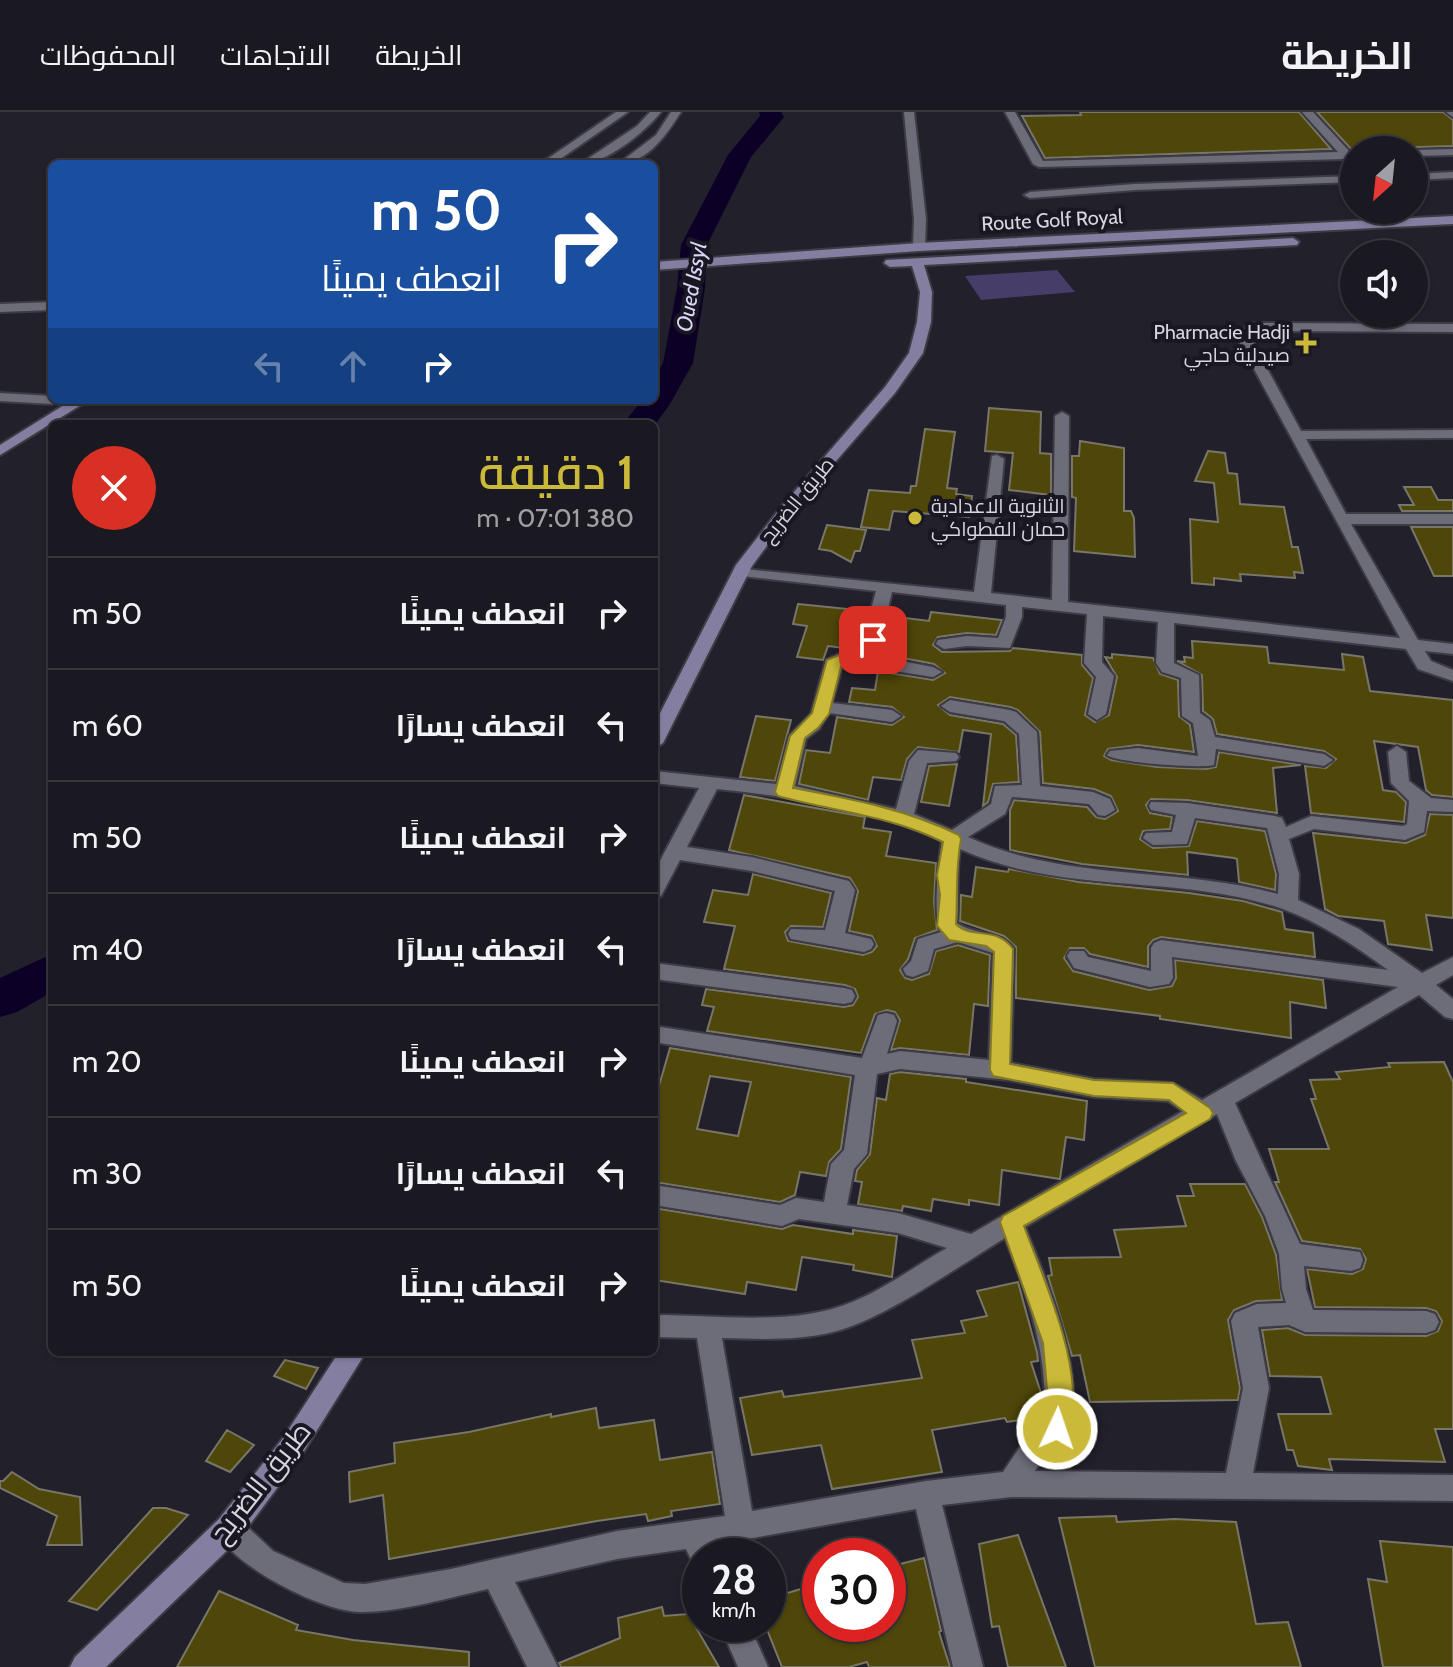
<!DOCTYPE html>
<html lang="ar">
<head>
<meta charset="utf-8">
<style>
	:root { --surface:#1a1820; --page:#232129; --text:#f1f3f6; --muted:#9fa0a5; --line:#38373e; --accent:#cbba39 }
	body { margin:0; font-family:Cabin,Cairo,sans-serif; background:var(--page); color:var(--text); direction:rtl; height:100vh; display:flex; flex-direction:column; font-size:30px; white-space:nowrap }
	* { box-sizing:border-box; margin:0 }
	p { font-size:26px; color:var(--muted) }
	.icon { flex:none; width:44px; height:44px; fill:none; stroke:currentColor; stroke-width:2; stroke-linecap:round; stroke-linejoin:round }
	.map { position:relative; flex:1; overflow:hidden; direction:ltr }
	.sheet { position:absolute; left:48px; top:308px; width:610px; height:936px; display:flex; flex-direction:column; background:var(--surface); border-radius:12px; box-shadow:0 2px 6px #0004,0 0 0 2px var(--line); direction:rtl }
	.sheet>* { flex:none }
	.hud { position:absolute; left:48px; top:48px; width:610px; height:244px; border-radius:12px; box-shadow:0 2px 6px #0004,0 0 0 2px var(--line); direction:rtl; background:#1a4fa0; color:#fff; overflow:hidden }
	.needle { width:52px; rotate:207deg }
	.fabs { position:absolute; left:1340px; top:24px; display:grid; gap:16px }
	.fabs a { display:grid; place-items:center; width:88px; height:88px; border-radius:50%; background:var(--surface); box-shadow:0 2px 6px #0004,0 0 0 2px var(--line); font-size:40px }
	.speed { position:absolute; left:682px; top:1426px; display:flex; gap:16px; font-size:40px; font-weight:700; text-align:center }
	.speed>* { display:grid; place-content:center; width:104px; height:104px; border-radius:50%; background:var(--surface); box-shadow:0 2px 6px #0004,0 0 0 2px var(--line); line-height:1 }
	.speed small { font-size:20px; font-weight:400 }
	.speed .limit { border:12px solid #d22; background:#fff; color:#111 }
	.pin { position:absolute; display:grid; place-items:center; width:68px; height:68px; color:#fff; margin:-34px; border-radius:16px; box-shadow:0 4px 12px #0006 }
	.me { position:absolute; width:88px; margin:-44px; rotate:3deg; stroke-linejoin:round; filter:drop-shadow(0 0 6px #0008) }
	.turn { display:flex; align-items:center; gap:28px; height:168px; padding:0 24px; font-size:36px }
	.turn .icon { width:104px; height:104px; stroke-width:2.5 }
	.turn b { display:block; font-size:56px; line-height:68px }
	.lanes { display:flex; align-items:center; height:76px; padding:0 24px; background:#0003; justify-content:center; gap:40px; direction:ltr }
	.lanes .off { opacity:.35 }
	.round { display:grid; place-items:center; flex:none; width:84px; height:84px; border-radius:42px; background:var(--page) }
	.summary { display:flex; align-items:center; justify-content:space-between; height:136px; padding:0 24px }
	h1 { font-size:48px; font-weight:600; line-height:60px; color:var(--accent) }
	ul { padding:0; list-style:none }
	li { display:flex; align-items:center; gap:24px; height:112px; padding:0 24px; border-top:2px solid var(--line) }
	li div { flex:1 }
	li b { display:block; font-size:30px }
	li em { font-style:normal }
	header { display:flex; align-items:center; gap:48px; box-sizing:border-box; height:112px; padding:0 40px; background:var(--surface); border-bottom:2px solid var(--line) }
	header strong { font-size:38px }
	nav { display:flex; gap:44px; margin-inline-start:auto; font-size:28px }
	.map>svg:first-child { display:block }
</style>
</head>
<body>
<header>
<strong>الخريطة</strong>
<nav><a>الخريطة</a><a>الاتجاهات</a><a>المحفوظات</a></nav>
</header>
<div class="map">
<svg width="1453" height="1555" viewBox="0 0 1453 1555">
	<rect width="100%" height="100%" fill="#22202b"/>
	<!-- green -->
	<path fill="#463d69" d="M1057 158 1075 180 981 188 965 164Z"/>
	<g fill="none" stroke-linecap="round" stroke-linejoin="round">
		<!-- river -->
		<path fill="#0c0026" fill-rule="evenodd" d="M759 0H781L784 5 751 45 707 133 705 176 693 251 670 292 654 314 623 312 642 288H654V267L663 251 677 176 681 133 728 43 760 4Z
			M52 842V880L17 900 0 905V866Z"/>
	</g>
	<!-- building -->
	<path fill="#4f4709" stroke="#787669" stroke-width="2" fill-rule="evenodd" d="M1080 0H1299L1331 37 1045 46 1022 4 1081 3Z
		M1317 0H1443L1453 8V34L1351 37Z
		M989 296 1041 300 1040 341 1051 342V383L1009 378 1013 341 985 339Z
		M925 317 955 320 947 376 957 377 956 382 972 384 969 405 893 399 889 418 861 415 869 378 910 381 911 374H916Z
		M1080 329 1124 336V399H1131L1134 406 1135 445 1074 439 1076 386 1072 385V344H1079Z
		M1208 339 1225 341 1228 361 1237 362 1240 392 1284 395 1292 435H1298L1303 461 1294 460 1295 466 1240 462 1241 469 1214 466V473L1192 471 1190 407 1218 410 1214 371 1195 369Z
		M1404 375H1431L1438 388H1453V399H1402L1399 393H1414Z
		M827 413 866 418 860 439H855L851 450 831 439 819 437Z
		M1411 415H1453V464H1434Z
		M798 492 868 499 859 529 844 536 828 534 823 548 797 545 807 514 793 512Z
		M931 500 1002 508 996 523 967 521 938 525 933 533 942 540 1010 539 1013 536 1082 543V553L1093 566 1085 603 1095 610 1109 603 1117 565 1105 545 1112 546V542L1153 546 1160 562 1178 568 1179 604 1190 613 1194 640 1138 633 1108 637 1104 644 1111 648 1157 655 1206 657 1216 655 1219 640 1301 653 1273 656 1277 701 1187 688 1151 687 1146 693 1150 701 1172 705 1170 717 1143 719 1140 727 1153 736 1189 734 1197 709 1265 719 1276 762 1275 778 1239 770 1237 747 1234 746 1187 740 1188 763 1082 752 1010 738V698L1014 688 1087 695 1096 705 1105 707 1118 699 1111 684 1094 677 1043 671 1040 620 1018 598 1010 595 950 585 938 593 950 603 1003 612 1016 623 1019 670 993 672 988 690 983 694 991 622 963 618 959 640 918 635 907 647 901 668 873 665 868 688 799 672 806 638 830 641 837 605 892 613 904 605 892 595 849 590 852 576 875 578 878 559 933 568 945 561 934 552 898 545 906 506 929 509Z
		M1192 529 1267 535 1269 551 1344 558 1342 542 1363 545 1370 579 1453 588V685L1432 683 1426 678 1418 635 1374 629 1383 678 1396 680 1406 690 1404 710 1311 701 1305 654 1326 656 1336 647 1324 639 1217 622 1213 607 1203 599 1202 563 1177 549 1185 550 1184 545 1193 546Z
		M756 604 791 608 775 669 740 665Z
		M957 652 949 694 921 690 929 654Z
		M744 683 865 705 863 716 891 720 886 744 936 751 934 790 937 818 915 826 908 847 900 858 905 866 912 868 929 862 936 839 958 833 990 843 988 894 974 892 969 943 900 936 891 938 900 908 895 900 887 898 875 902 861 941 707 919 714 895 702 893 706 877 844 895 853 893 858 885 855 877 845 873 724 857 735 814 704 810 713 778 748 783 753 762 831 781 823 815 791 814 785 820 788 829 863 843 872 840 877 834 872 824 849 819 858 779 850 766 729 738Z
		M1430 702 1453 703V806L1426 803 1432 838 1388 832 1384 809 1338 804 1325 797 1313 721 1406 731 1425 723Z
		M976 755 1008 760 1009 757 1079 770 1189 781 1243 789 1282 800 1285 817 1313 821 1315 845 1161 825 1153 828 1148 834V855L1090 842 1084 836H1070L1064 846 1073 859 1149 878 1172 874 1176 866 1175 848 1323 868 1326 896 1290 890 1291 926 1160 907V904L1016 886V835L1004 824 960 809 961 783 972 785Z
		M670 936 851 965 841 1037 829 1050 826 1064 800 1060 795 1083 780 1090 654 1070V991ZM710 964 751 970 738 1024 697 1017Z
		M1444 950 1453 970V1317H1435L1445 1350 1329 1347 1332 1358 1298 1354 1293 1338H1287L1278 1302H1331L1321 1265 1270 1264 1262 1218 1288 1216 1305 1223 1426 1224 1438 1219 1442 1209 1436 1199 1426 1196 1315 1195 1307 1157 1352 1162 1363 1157 1366 1147 1360 1137 1302 1129 1275 1070H1279L1269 1037H1329L1311 987H1316L1310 968 1340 967 1336 960 1390 955 1388 951Z
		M900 960 966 967V970L1087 989 1084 1028 1066 1025 1060 1067 1002 1058 999 1093 969 1088V1093L933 1087 931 1099 903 1094 902 1099 858 1092 862 1070 855 1069 857 1058 870 1042 877 986 886 988 890 962Z
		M1190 1072H1245L1262 1105 1276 1143 1282 1188 1256 1189 1234 1198 1228 1208 1240 1276 1238 1288 1090 1290 1080 1243 1072 1244 1048 1164 1052 1163 1049 1146 1121 1145 1114 1118 1186 1114 1177 1084H1194Z
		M654 1096 782 1117 793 1113 853 1122V1118L897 1124 892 1165 853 1158 854 1153 802 1145 796 1178 747 1170 745 1182 654 1168Z
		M1018 1170 1037 1240 1038 1249 1031 1250 1041 1281V1305L1007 1310 1005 1306 932 1318 942 1360 832 1377 821 1333 752 1343 740 1286 782 1279 784 1285 922 1266 912 1228 965 1221 961 1209 987 1204 977 1179Z
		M285 1248 318 1256 306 1277 274 1264Z
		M596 1296 599 1316 654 1308 660 1348 712 1340 720 1392 671 1399 672 1404 648 1409 646 1402 597 1409 389 1447 383 1383 350 1390 349 1360 395 1351 394 1331 469 1320 551 1302V1305Z
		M227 1318 254 1333 230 1360 206 1349Z
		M12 1360 39 1377 80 1385 82 1433H47L57 1404 0 1376V1369H3Z
		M153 1396H166L188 1403 97 1498 69 1489Z
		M1116 1404 1117 1410 1175 1407 1236 1410 1256 1512 1288 1510 1301 1555H1095L1059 1406Z
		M1018 1423 1066 1555H1008L999 1514 992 1515 979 1432Z
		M1380 1429 1453 1435V1555H1383L1368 1467 1387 1470Z
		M924 1446 941 1519 939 1520 950 1555H869L867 1550 849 1555H782L768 1520V1487L820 1471V1512H888V1455Z
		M219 1479 298 1513 296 1518 353 1528 469 1540V1555H177Z
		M662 1495 664 1504 688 1502 719 1555H561L559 1551 620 1526 618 1506Z"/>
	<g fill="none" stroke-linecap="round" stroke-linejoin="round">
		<!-- street casing -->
		<g stroke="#3d3b44" stroke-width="4">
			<path id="street" d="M616 0H628L553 52H540Z
				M650 0H661C645 20 606 52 580 52L637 14Z
				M671 0H681C667 22 647 52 618 52L656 23Z
				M904 0H914L926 107 925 135 919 139 913 135 914 107Z
				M1005 0H1015L1043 49 1338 40 1302 0H1313L1350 40H1354V51L1344 47 1039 55 1033 52Z
				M1446 0H1453V5Z
				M1453 37V43L1414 44 1413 38Z
				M1453 60V66L1414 68V62Z
				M1354 64V70L1135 78 1030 86 1024 83 1030 80 1135 72Z
				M52 190V198L0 200V192Z
				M1252 211 1453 212V220L1255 219 1249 223 1301 319 1453 318V326L1306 327 1346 402H1453V412H1351L1418 528 1453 532V542L1425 539 1431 549 1453 558V569L1418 557 1406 537 1174 511V551L1199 563 1200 601 1210 608 1215 625 1324 642 1333 648 1324 654 1216 637 1214 653C1199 657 1113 650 1107 643L1110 639 1138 636 1198 644 1193 611 1182 604 1181 566 1162 560 1156 551 1158 510 1103 504 1102 550 1114 564 1106 602 1097 608 1088 602 1096 565 1084 551 1087 502 1022 495V505L1010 536 967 534 944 537 936 532 938 528 967 524 998 526 1006 505V493L892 480 879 534 864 542 933 555 942 560 933 565 843 551 832 591 892 598 901 604 892 610 829 601 819 617 806 627 795 674 896 697 909 649 918 638 956 641 959 645 956 649 927 651 914 702 952 718 991 692 995 674 1022 673 1019 622 1004 609 950 600 941 594 950 588 1010 598 1016 600 1037 620 1040 674 1093 680 1110 687 1115 698 1105 704 1098 703 1089 692 1012 685 1005 702 968 725C1065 770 1177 754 1278 782L1279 762 1267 716 1195 706 1187 732 1153 733 1143 726 1146 721 1172 720 1176 703 1151 698 1149 694 1151 690 1187 691 1275 704 1282 706 1286 715 1311 704 1403 714 1407 712 1409 689 1391 671 1388 640 1397 634 1406 640 1409 669 1431 686 1453 688V700L1427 699 1424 720 1405 728 1314 717 1289 727 1299 762 1298 788 1359 817 1422 861 1453 845V863L1436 873 1453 887V907L1445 905 1419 883 1235 991 1300 1132 1360 1140 1363 1148 1360 1156 1351 1159 1304 1154 1306 1177 1313 1198 1426 1199 1435 1202 1439 1210 1435 1218 1426 1221 1305 1220 1289 1213 1258 1215 1269 1276 1253 1361 1453 1363V1389L1011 1385 942 1393 983 1555H953L916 1397 713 1433 718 1444H700V1456L694 1454 686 1437 617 1447 515 1470 558 1555H527L488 1477C452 1485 397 1501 360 1500 322 1500 230 1453 215 1417L219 1407 229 1403 239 1407 273 1439 344 1471 365 1472 451 1457 617 1419 725 1404 697 1226 654 1225V1203C710 1203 778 1212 832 1197 873 1186 911 1156 947 1136L898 1121 799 1107 782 1114 654 1093V1073L780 1093 796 1086 824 1090 831 1052 844 1038 855 963 654 930V914L862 946 878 903 886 901 894 903 897 909 887 942 900 939 989 948 993 841 958 830 934 837 928 859 913 865 906 863 903 857 911 849 918 827 941 820C932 807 939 746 942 729 871 696 794 685 717 677L687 735 752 745 849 769 855 778 845 821 871 827 874 832 871 837 864 840 791 827 788 822 791 817 825 818 835 779 752 759 680 748 661 784 654 786V760L699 676 654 671V659L777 672 789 624 811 602 826 548 862 531 876 479 741 464 733 459 735 456 974 480 992 344 997 343 1004 347 991 481 1052 488 1055 304 1062 300 1069 304 1068 490 1400 526 1235 222ZM960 737C1063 784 1178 761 1283 797 1321 811 1355 834 1388 858L1161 828 1154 831 1151 836V859L1088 845 1084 839H1070L1067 844 1074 856 1150 875 1169 872 1173 866 1172 845 1398 875 1202 988 1173 971 1094 967 1011 951 1014 837C1002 819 974 823 957 811 959 786 956 762 960 737ZM900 957 1009 968 1094 985 1168 989 1183 999 971 1122 898 1101 847 1093 854 1057 867 1042 877 962ZM1217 1002 1236 1049 1265 1104 1279 1142 1282 1177 1286 1191 1257 1192 1235 1201 1231 1209 1243 1276 1226 1361 1035 1359C1039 1353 1043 1344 1048 1338 1056 1330 1067 1329 1070 1318 1085 1258 1047 1169 1025 1115ZM1005 1126C1029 1187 1049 1245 1044 1310L1030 1320 1003 1360 926 1369 752 1399 722 1226C760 1227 796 1229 833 1220 883 1208 959 1154 1005 1126Z
				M0 281 52 284V288H59L52 292 0 289Z
				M654 851 844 876 852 878 855 884 852 890 844 892 654 867Z
				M719 1512H749L768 1555H738Z"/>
		</g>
		<!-- secondary casing -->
		<g stroke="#3d3b44" stroke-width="4">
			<path id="secondary" d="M1453 104V112L919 139 654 158V150L919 131Z
				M1293 126 1299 130 1297 133 924 153 932 180 931 210 923 241 895 281 791 401 752 454 663 631 654 637V613L736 453 781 395 885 275 909 241 917 210 920 180 912 154 890 155 884 151 886 148Z
				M72 288H89L0 343V333Z
				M339 1240H366L301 1344 239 1427 106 1555H70L75 1545 219 1407 283 1326Z"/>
		</g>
		<!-- street -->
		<use href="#street" fill="#6d6c79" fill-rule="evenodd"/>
		<!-- secondary -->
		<use href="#secondary" fill="#847fa1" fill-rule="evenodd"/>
	</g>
	<!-- route -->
	<path fill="#cbba39" stroke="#847925" stroke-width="2" d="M873 523 881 528 870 542 842 551 829 602 818 616 805 626 793 676C851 687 906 697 959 723L961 727C955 759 958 781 956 812 971 828 996 813 1013 837L1010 952 1094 968 1173 971 1210 996 1213 1001 1210 1007 1024 1114C1044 1169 1091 1268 1066 1325L1057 1328 1049 1325 1045 1317 1048 1289 1043 1231 1000 1110 1003 1104 1186 1001 1169 988 1094 984 993 964 990 958 994 840 986 834 949 828 937 814 940 783 937 763 943 730C888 703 835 700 778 684L775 680 790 624 812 601 827 548 860 535 868 524Z"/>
	<!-- markers -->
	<g fill="#cbba39" stroke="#191722" stroke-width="3">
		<path d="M1302 219h8v8h8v8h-8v8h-8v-8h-8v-8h8z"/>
		<circle cx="915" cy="406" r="8"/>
	</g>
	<g text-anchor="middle" stroke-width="8" stroke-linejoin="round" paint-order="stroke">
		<!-- far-street labels -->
		<g font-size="20" fill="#d7d6de" stroke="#191722">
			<text transform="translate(1052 108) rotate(-3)" y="7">Route Golf Royal</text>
			<text transform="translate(797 388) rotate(-51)" y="7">طريق الضريح</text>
		</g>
		<!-- far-poi labels -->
		<g font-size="20" fill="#d7d6de" stroke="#191722" text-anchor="end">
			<text x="1290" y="227">Pharmacie Hadji<tspan x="1290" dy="23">صيدلية حاجي</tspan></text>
			<text x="931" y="401" text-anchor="start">الثانوية الاعدادية<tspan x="931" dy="23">حمان الفطواكي</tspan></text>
		</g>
		<!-- far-water labels -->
		<g font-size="22" font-style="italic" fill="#d9d5f5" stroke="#191722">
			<text transform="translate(691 175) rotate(-80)" y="8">Oued Issyl</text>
		</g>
		<!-- near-street labels -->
		<g font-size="28" fill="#d7d6de" stroke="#191722">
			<text transform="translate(260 1370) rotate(-52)" y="10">طريق الضريح</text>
		</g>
	</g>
</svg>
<div class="fabs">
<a><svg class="needle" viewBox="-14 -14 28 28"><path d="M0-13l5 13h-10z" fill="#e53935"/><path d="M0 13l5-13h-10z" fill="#9fa0a5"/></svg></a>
<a><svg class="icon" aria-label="sound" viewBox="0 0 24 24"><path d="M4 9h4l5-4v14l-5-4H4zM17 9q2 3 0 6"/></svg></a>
</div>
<div class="speed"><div>28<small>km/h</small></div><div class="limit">30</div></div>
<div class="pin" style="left:873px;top:528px;background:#d93025"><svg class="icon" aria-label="arrive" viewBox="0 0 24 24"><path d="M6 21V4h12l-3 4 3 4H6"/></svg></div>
<svg class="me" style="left:1057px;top:1317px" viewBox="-20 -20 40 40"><circle r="17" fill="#cbba39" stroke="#fff" stroke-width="3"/><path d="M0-11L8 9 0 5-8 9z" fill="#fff"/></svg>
<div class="hud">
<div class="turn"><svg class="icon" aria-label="right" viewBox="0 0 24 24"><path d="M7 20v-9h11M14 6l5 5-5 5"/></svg><div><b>50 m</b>انعطف يمينًا</div></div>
<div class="lanes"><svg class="icon off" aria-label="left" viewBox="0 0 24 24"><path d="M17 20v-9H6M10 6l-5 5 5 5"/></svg><svg class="icon off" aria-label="ahead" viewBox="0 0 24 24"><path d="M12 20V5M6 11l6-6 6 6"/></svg><svg class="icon" aria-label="right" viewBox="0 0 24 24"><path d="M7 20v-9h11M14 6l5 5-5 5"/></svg></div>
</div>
<section class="sheet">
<div class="summary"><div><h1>1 دقيقة</h1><p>380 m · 07:01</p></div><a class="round" style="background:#d93025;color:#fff"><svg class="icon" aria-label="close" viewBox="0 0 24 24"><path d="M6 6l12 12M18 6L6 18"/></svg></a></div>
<ul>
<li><svg class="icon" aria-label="right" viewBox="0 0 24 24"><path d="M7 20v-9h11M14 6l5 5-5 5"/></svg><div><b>انعطف يمينًا</b></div><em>50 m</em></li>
<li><svg class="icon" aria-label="left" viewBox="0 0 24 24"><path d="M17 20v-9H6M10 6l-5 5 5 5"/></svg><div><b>انعطف يسارًا</b></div><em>60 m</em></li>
<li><svg class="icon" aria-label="right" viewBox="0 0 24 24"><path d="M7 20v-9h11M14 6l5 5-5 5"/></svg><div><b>انعطف يمينًا</b></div><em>50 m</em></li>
<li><svg class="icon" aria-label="left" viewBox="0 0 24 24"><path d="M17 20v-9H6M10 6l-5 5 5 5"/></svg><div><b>انعطف يسارًا</b></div><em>40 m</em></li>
<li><svg class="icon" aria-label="right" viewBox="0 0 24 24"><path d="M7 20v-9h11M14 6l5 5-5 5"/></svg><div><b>انعطف يمينًا</b></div><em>20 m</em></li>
<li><svg class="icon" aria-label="left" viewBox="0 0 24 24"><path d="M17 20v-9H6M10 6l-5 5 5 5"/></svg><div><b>انعطف يسارًا</b></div><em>30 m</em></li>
<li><svg class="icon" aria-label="right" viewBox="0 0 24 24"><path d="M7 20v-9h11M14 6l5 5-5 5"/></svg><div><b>انعطف يمينًا</b></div><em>50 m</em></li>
</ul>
</section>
</div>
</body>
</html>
